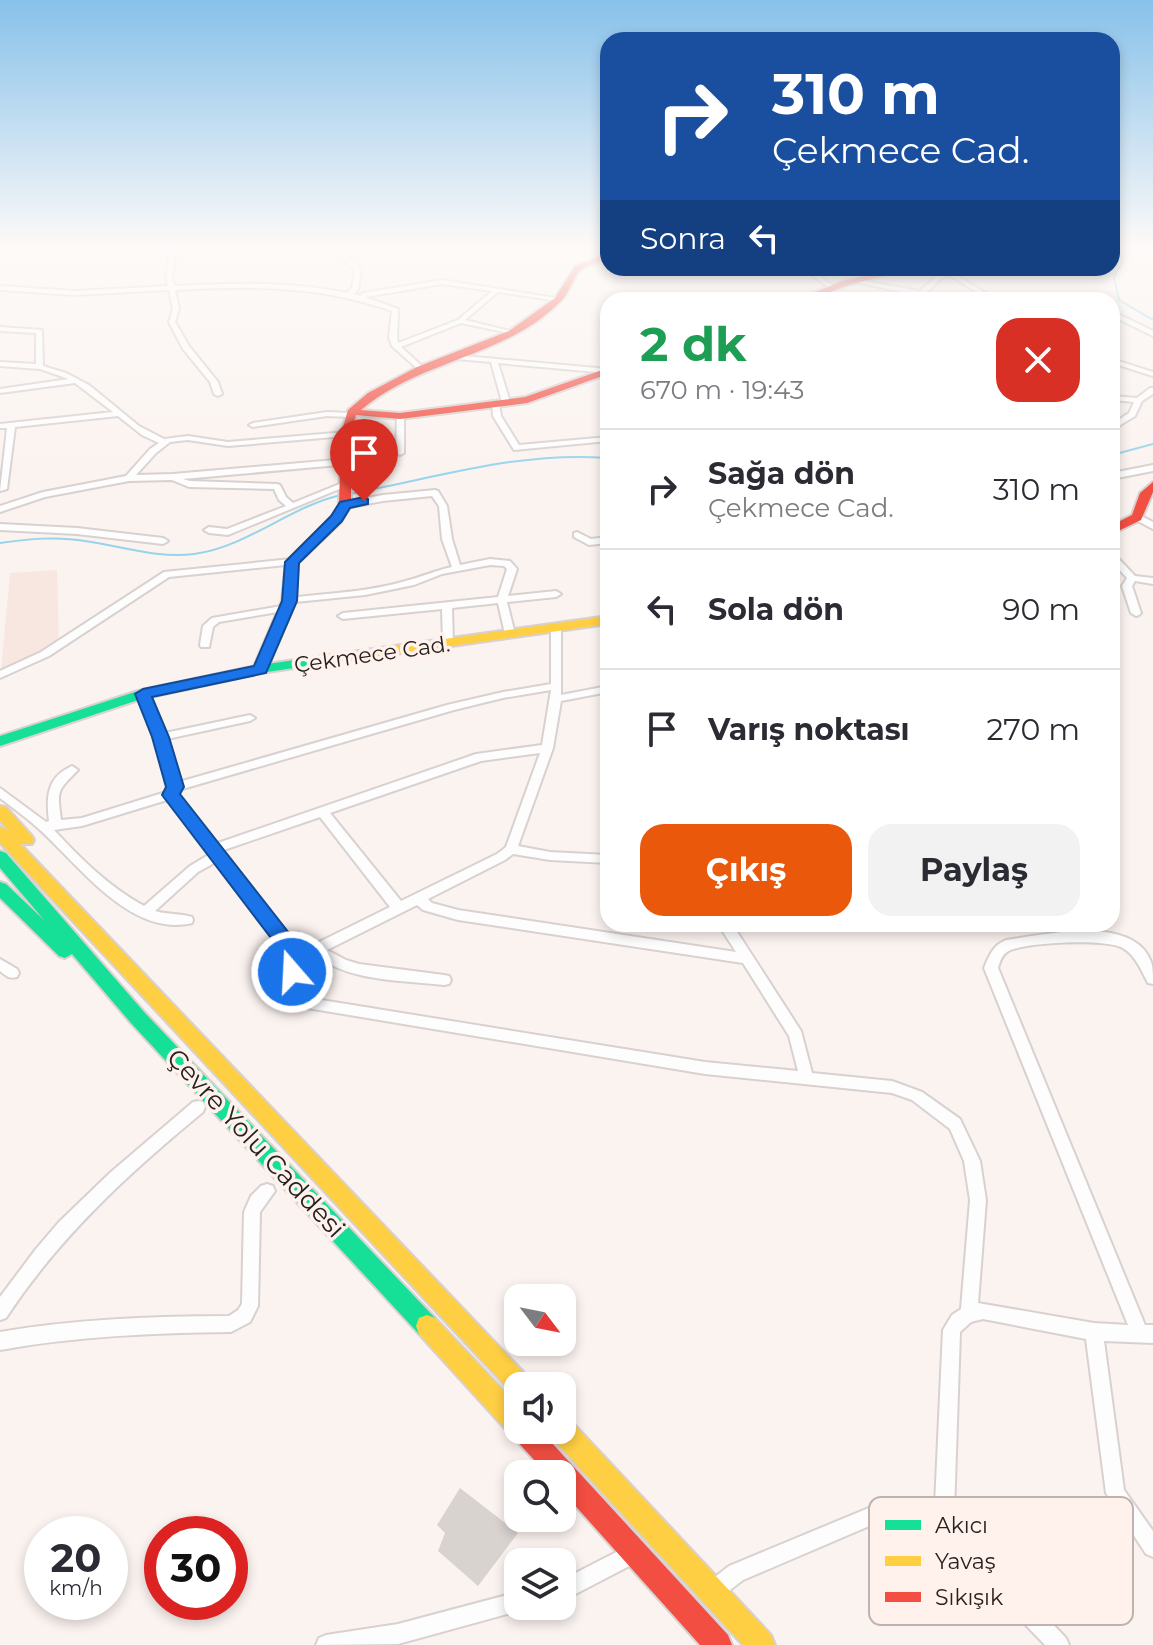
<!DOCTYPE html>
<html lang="tr">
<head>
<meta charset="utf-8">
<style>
	:root { --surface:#fff; --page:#f2f2f3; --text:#2b2b33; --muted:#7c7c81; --line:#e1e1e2; --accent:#ea580c }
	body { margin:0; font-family:Montserrat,sans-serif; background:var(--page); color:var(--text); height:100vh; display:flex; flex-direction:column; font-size:30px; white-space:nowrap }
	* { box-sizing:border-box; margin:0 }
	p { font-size:26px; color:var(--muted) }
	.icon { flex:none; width:44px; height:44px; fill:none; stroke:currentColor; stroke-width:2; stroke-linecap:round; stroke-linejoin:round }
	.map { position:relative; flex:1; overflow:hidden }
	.sheet { position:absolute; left:600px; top:292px; width:520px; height:640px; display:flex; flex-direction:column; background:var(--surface); border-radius:24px; box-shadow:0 4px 12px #0003 }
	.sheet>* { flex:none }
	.guide { position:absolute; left:600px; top:32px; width:520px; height:244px; border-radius:24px; box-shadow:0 4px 12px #0003; background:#1a4fa0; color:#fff; overflow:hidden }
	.needle { width:52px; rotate:122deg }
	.controls { position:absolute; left:504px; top:1284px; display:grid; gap:16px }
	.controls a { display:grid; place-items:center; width:72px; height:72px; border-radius:16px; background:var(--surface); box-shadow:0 4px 12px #0003; font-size:40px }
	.speed { position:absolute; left:24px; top:1516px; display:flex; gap:16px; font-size:40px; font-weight:700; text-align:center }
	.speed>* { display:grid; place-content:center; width:104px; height:104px; border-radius:50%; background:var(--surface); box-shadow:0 4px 12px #0003; line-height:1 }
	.speed small { font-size:20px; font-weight:400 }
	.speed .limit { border:12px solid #d22; background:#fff; color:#111 }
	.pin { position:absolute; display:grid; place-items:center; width:68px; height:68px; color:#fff; margin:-82px -34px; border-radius:50% 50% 50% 0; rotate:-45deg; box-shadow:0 0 8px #0007 }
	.pin .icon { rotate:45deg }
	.me { position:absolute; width:88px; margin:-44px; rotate:341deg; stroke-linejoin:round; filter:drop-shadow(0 0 6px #0008) }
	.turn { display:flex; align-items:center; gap:28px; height:168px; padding:0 40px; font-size:36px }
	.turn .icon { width:104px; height:104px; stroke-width:2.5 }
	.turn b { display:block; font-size:56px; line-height:68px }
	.then { display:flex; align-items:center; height:76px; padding:0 40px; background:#0003; gap:16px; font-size:30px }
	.round { display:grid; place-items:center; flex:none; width:84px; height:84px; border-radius:24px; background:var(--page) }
	.head { display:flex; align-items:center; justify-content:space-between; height:136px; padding:0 40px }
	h1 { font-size:48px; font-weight:700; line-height:60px; color:#1e9e55 }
	.primary-button { display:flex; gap:16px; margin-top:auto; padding:16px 40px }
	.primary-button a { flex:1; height:92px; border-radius:24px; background:var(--accent); color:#fff; font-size:32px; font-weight:700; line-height:92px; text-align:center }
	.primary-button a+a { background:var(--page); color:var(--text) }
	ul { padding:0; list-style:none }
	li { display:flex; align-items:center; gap:24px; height:120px; padding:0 40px; border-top:2px solid var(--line) }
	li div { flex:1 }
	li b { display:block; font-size:30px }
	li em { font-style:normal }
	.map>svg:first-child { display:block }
</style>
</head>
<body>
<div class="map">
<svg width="1153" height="1645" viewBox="0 0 1153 1645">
	<rect width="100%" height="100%" fill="#fbf3f0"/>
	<!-- built -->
	<path fill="#f8e7e0" d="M57 570 59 646 1 672 10 573Z"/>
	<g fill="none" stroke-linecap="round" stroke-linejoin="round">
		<!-- stream -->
		<path stroke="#97d4ec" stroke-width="2" d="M1144 245 1127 253 1114 277 1119 300 1153 320
			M1112 455 1153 444
			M349 494C436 478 518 451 608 458
			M0 543C28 539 57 536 85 541 121 546 158 559 194 554 247 547 289 507 341 495"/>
	</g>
	<!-- building -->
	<path fill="#d9d3d0" d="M460 1488 518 1533 478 1586 438 1551 445 1533 437 1525Z"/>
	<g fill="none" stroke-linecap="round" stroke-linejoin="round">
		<!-- street casing -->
		<g stroke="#d8d1cf" stroke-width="4">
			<path id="street" d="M0 245H3L2 248 0 249Z
				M154 245H161L175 258 172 277 174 286C232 283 290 281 347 293L352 288 355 270 340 257 337 251 340 249 361 269 358 289 354 294 360 296 363 293 442 280 562 299 559 301 498 292 465 320 514 332V334L461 323 401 347 423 367V371H420L392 346 389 338 392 311C319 285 252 286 175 290L179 309 175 322 189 346 218 382 222 394 218 396 214 394 210 382 183 349 169 322 173 309 169 290 75 295 0 290V286L75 291 168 286 166 277 169 258ZM442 284 492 291 458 320 398 343 397 338 398 309 365 297Z
				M802 268H809L835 287 830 288Z
				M945 268H951L956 275 994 298H1039L1042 300H963L966 298H986L951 276 943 277 926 293 958 300H944L921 296 850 281 853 279 920 291 939 274 948 272Z
				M822 290 842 299 843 300H834L820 293 819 292Z
				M708 298H727L730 300H705Z
				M1112 311 1153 331V336L1112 316Z
				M0 327 42 330 43 366 66 373 89 385 139 426 164 439 188 436 228 442 346 432 350 434 346 436 228 446 188 440 170 442 156 453 136 475 173 474 347 459 350 460V464L183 479 190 481 277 484 280 485 286 497 293 503 342 483 349 485 228 535 209 533 204 530 209 527 227 529 286 506 279 500 274 489 189 487 172 480 129 481 45 497 0 512V506L43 492 126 476 150 449 159 443 142 435 118 416 15 427 7 489 0 491 7 428H0V424L113 412 75 383 0 393V389L69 379 40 369 0 366V362L36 364V333L0 331Z
				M453 355 608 369V373L498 363 510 402 506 404 502 402 491 362 456 359 452 357Z
				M1112 359 1153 372V376L1112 363Z
				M1150 388H1153V394L1142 401 1135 416 1112 430V424L1129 413 1134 402 1112 400V396L1137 398Z
				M492 401 499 403 501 416 519 445 608 437V441L514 450 493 416Z
				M327 412 350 413 354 415 350 417 327 416 253 427 249 425 253 423Z
				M397 414 404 416V453L400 455 396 453Z
				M1153 465V471L1112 479V473Z
				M435 490 438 491 447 506 452 539 460 565 490 559 510 561 517 569 508 596 556 591 561 594 556 597 507 602 515 634 514 636 510 637 505 634 498 603 452 608 453 643 448 646 443 643 442 609 343 619 338 616 343 613 498 597 507 569 504 566 490 565 442 574 414 585 365 595 286 603 284 601 289 598C329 593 371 592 409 580 424 576 437 570 452 567L442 539 439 506 432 496 383 501 345 508 341 505 345 502 383 495Z
				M1137 514 1153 522V529L1134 519V515Z
				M0 524 77 528 163 538 168 541 163 544 77 534 0 530Z
				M577 532 591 539 608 537V543L589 545 574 537V533Z
				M1112 554 1115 555 1135 576 1153 578V584L1135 581 1132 586 1141 613 1139 615 1136 616 1131 613 1122 586 1127 578 1112 562Z
				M292 559 297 562 295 564 169 577 49 656 0 678V671L41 652 164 572Z
				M287 605 292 608 290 610 219 622 213 627 209 647H201L200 645 203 626 212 618Z
				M556 625 561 628V695L608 686V692L561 701 553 748 518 846 550 852 608 855V863L550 860 513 854 505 860 428 899 432 903 458 910 736 952 718 924H732L801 1031 812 1073 892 1081 922 1092 960 1119 980 1161 986 1200 978 1303 1094 1323 1128 1325 984 968C989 956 993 945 1006 940 1045 935 1137 913 1152 965 1153 971 1153 978 1153 984L1148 983C1141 970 1136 956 1123 948 1106 938 1021 942 1007 952 1001 956 1000 962 998 968L1145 1325H1153V1343L1104 1341 1124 1490 1153 1531V1557L1146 1554 1106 1493 1086 1339 983 1319 971 1322 960 1332 954 1513 965 1533 1066 1638 1069 1645H1045L951 1547 938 1524 888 1518 743 1580 721 1597 714 1600 707 1597 704 1590 707 1583 729 1566 888 1500 935 1505 943 1330 952 1315 961 1309 970 1200 964 1161 950 1129 912 1100 892 1093 705 1074 301 1007 291 1000 289 996 284 957 277 941 216 862 198 872 155 911C168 915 180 913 192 917L193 920 192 923C131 938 78 864 39 829 27 818 13 808 0 798V788L46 822 49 821C46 797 47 777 72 766L78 770C57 791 57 790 61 820L82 818 166 792 169 787 155 737 138 694 139 692H147L148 694 165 733 250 715 255 718 250 721 167 739 179 782 447 705 503 692 551 684V628ZM551 690 542 745 476 754 215 844 176 795 179 790 454 710 503 698ZM540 753 506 847 497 854 401 901 330 813 481 761ZM167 800 210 854 190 866 144 906C109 887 81 859 54 830L82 826ZM320 817 390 907 313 945 295 951 287 934 221 851ZM417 905 423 910 458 920 743 963 789 1036 798 1071 705 1062 309 998 303 993 298 960 315 955C350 982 402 980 444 985L449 984 451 980 449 976 444 975 359 964 346 960 327 950Z
				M0 959 17 969 19 973 17 977C9 979 6 976 0 971Z
				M198 1101 203 1102 205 1107 203 1112C129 1173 59 1237 6 1318L0 1320V1297L36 1249 59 1222 111 1172 193 1102Z
				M267 1184 273 1186 275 1191 260 1212 258 1306 250 1322 231 1332C153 1333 77 1336 0 1350V1332C76 1319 152 1316 229 1316L238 1310 242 1304 244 1212 251 1196 261 1186Z
				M632 1544 639 1547 642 1554 639 1561 562 1601V1580Z
				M518 1592V1606H526L525 1609 398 1644 316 1645 319 1638 326 1635 398 1624Z"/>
		</g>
		<!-- fast casing -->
		<g stroke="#d8d1cf" stroke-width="4">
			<path id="fast" d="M359 651 366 655 364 658 260 673 141 699 0 746V736L138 691 260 665Z
				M0 851 6 853 145 1013 435 1318 438 1326 435 1334 427 1337 419 1334 131 1023 72 954 65 958 59 956 0 898V882L6 884 44 920 0 868Z"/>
		</g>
		<!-- slow casing -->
		<g stroke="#d8d1cf" stroke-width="4">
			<path id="slow" d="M608 616V624L359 659 352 655 359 651Z
				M0 806 6 807 32 836 34 840 32 844H20L0 821Z
				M0 827 6 829 529 1378 533 1386H518V1397L513 1394 0 843Z
				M427 1315 435 1318 518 1406V1430H528L527 1433 518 1436 509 1433 419 1334 416 1326 419 1318Z
				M562 1418 571 1421 771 1635 775 1645H743L553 1439 550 1430H562Z"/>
		</g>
		<!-- jam casing -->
		<g stroke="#d8d1cf" stroke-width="4">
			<path id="jam" d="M608 253V259C600 262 586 265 580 271 572 280 569 294 560 302 506 357 419 360 361 410L400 413 525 397 608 368V374L527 403 400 419 356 415 351 434V505L341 522 298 563 296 601 267 669 265 672H255L253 669 282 601 286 562 332 517 339 505 341 434 348 410 368 393 417 367 509 331 555 298 575 266Z
				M899 268H914L849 285 807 300H795L843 281Z
				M1153 482V492L1141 520 1112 534V525L1132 515 1140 493Z
				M518 1420V1430H540L728 1635 732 1645H700L562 1491V1474H547L515 1439 512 1430Z"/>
		</g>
		<!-- street -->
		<use href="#street" fill="#fefdfd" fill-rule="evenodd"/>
		<!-- fast -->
		<use href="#fast" fill="#16e098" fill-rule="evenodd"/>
		<!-- slow -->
		<use href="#slow" fill="#ffcf43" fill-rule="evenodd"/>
		<!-- jam -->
		<use href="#jam" fill="#f24e42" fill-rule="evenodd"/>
	</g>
	<!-- sky -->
	<linearGradient id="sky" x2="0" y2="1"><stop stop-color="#87c1ea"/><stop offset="0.52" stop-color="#fdfaf8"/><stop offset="1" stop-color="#fdfaf8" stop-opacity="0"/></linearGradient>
	<rect width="1153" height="475" fill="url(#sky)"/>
	<!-- route -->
	<path fill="#1a73e8" stroke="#114b97" stroke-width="2" d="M364 497 368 499V504L350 508 342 521 299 563 297 601 266 673 152 697 169 737 184 787 180 794 289 933C296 946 307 963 300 977H285C279 967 279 953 274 942L162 795 166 787 152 737 135 694 143 689 254 666 282 601 285 562 331 516 340 502Z"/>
	<g text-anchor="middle" stroke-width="7" stroke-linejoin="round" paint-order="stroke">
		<!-- street labels -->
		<g font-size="22" fill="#27211f" stroke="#fff2ec">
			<text transform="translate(372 654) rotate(-8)" y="8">Çekmece Cad.</text>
		</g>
		<!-- near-street labels -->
		<g font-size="26" fill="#27211f" stroke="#fff2ec">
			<text transform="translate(256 1143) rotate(47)" y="9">Çevre Yolu Caddesi</text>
		</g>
	</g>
	<!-- legend -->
	<rect x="869" y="1497" width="264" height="128" rx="12" fill="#fff2ec" stroke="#beb3ae" stroke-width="2"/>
	<rect x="885" y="1520" width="36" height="10" fill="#16e098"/>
	<rect x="885" y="1556" width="36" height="10" fill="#ffcf43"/>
	<rect x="885" y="1592" width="36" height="10" fill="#f24e42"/>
	<g font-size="22" fill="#27211f">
		<text x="935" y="1533">Akıcı</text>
		<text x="935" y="1569">Yavaş</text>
		<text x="935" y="1605">Sıkışık</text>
	</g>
</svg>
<div class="controls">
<a><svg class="needle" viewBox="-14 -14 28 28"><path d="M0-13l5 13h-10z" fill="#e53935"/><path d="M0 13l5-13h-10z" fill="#7c7c81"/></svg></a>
<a><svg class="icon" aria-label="sound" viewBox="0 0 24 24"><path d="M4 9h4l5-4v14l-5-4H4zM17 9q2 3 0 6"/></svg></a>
<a><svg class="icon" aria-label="search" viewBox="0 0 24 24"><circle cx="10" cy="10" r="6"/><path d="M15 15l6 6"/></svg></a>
<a><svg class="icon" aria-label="layers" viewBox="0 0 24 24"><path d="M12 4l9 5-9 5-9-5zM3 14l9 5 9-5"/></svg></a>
</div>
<div class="speed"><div>20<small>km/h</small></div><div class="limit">30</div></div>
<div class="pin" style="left:364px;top:501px;background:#d93025"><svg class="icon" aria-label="arrive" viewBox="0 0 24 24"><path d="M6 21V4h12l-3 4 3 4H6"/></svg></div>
<svg class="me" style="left:292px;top:972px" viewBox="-20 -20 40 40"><circle r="17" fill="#1a73e8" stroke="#fff" stroke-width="3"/><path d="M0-11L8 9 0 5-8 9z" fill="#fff"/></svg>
<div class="guide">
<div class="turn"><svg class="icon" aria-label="right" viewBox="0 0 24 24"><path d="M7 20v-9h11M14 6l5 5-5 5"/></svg><div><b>310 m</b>Çekmece Cad.</div></div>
<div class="then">Sonra<svg class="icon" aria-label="left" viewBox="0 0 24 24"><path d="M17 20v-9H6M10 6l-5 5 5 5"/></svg></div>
</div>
<section class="sheet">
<div class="head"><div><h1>2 dk</h1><p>670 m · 19:43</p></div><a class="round" style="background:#d93025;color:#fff"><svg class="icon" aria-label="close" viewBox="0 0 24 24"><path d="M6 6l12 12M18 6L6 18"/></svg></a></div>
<ul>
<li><svg class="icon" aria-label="right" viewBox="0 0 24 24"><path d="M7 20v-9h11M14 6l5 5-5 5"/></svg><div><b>Sağa dön</b><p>Çekmece Cad.</p></div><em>310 m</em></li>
<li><svg class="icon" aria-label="left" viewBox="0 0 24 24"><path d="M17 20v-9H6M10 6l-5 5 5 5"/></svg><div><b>Sola dön</b></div><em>90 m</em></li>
<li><svg class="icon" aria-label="arrive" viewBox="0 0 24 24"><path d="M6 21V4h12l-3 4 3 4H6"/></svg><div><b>Varış noktası</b></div><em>270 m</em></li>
</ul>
<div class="primary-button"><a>Çıkış</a><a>Paylaş</a></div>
</section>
</div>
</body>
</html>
